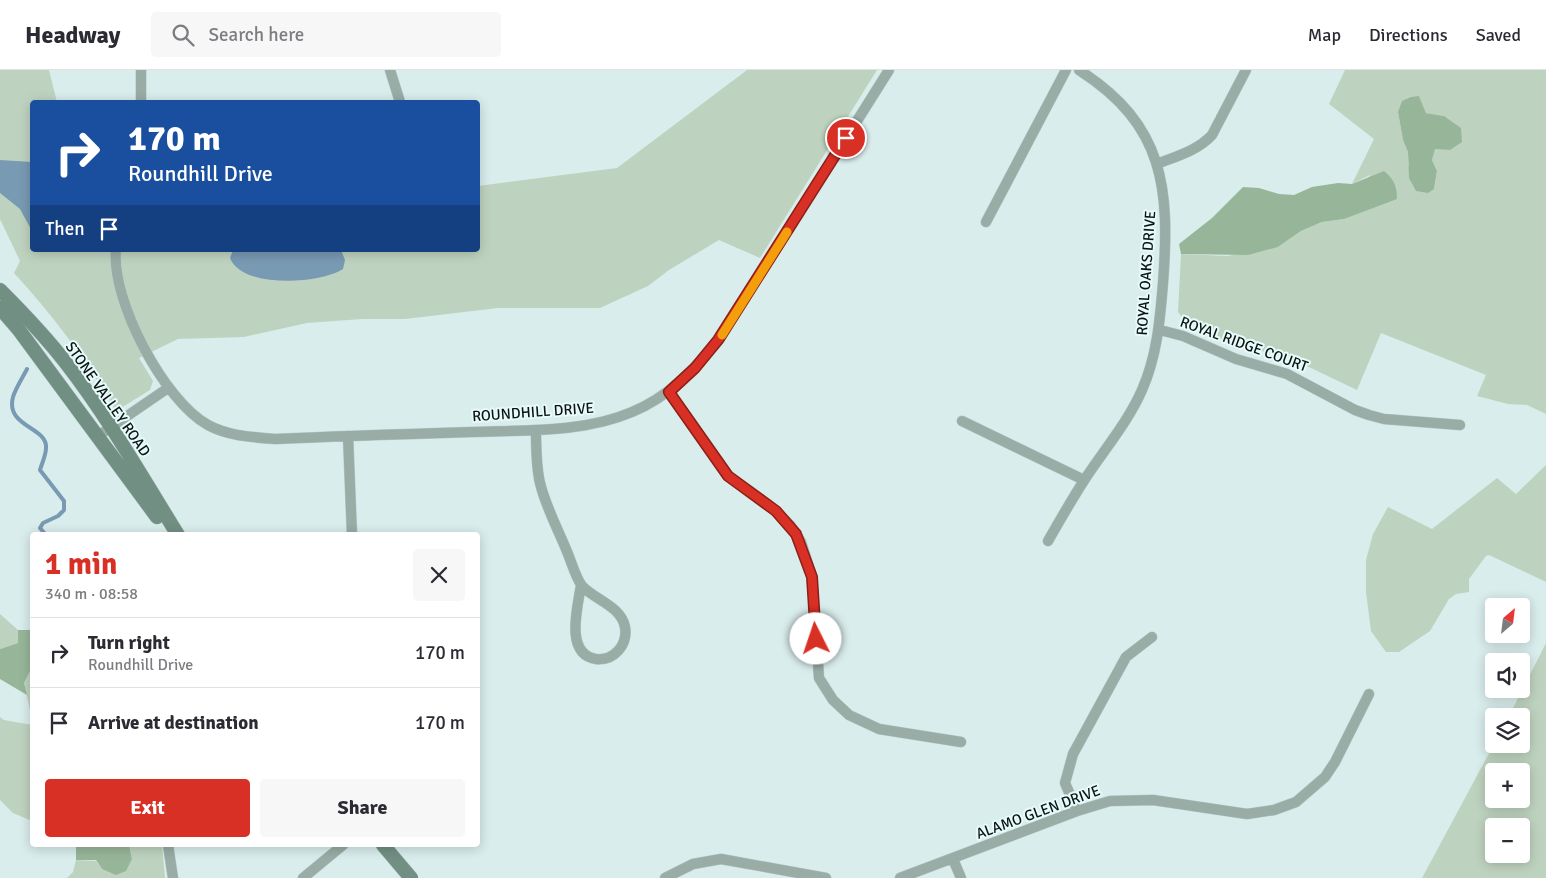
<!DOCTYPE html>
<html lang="en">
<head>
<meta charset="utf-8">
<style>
	:root { --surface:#fff; --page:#f7f7f7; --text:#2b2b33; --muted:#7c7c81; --line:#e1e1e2; --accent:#d93025 }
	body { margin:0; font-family:Signika,sans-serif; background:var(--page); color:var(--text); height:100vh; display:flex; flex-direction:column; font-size:19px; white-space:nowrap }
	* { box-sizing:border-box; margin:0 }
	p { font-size:16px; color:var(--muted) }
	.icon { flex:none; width:28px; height:28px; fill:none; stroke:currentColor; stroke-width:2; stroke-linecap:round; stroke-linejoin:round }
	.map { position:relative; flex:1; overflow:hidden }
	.details { position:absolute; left:30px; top:462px; width:450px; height:315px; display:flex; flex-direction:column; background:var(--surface); border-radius:5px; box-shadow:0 2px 12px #0003 }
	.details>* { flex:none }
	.hud { position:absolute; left:30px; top:30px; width:450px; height:152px; border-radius:5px; box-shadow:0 2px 12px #0003; background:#1a4fa0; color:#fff; overflow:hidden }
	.needle { width:32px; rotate:28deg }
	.buttons { position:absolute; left:1485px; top:528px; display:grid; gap:10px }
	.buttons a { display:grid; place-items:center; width:45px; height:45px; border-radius:5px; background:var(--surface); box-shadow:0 2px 12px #0003; font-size:25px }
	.pin { position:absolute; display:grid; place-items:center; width:42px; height:42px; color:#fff; margin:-21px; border:2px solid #fff; border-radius:50%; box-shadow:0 1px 5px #0007 }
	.me { position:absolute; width:55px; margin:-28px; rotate:356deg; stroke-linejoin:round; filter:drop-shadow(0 0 4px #0008) }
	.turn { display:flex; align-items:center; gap:18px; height:105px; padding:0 15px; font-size:22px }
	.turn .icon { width:65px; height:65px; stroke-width:2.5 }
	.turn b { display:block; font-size:35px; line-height:42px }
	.then { display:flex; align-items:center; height:48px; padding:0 15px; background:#0003; gap:10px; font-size:19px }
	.round { display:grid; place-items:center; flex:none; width:52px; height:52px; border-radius:5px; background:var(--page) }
	.head { display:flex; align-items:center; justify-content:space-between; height:85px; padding:0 15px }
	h1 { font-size:30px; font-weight:800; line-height:38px; color:var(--accent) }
	.primary-button { display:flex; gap:10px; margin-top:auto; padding:10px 15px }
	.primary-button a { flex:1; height:58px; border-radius:5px; background:var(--accent); color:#fff; font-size:20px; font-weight:800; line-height:58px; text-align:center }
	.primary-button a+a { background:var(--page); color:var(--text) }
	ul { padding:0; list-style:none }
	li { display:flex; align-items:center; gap:15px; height:70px; padding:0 15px; border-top:1px solid var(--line) }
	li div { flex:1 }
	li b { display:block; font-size:19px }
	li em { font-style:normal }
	header { display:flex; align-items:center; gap:30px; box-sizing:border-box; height:70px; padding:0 25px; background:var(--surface); border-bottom:1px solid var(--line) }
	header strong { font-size:24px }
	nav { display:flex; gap:28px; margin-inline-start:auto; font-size:18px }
	.search { width:350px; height:45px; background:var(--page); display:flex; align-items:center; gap:12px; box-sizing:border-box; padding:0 18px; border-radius:5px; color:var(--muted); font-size:19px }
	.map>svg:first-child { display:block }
</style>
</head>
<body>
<header>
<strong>Headway</strong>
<div class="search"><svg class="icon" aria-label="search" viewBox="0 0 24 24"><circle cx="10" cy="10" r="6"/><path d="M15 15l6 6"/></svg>Search here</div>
<nav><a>Map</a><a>Directions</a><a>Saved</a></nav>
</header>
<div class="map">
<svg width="1546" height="808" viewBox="0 0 1546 808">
	<rect width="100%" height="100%" fill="#d9edec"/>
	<!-- green -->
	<path fill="#bed3bf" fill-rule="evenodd" d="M0 0H49L57 32H32V180H478V116L617 98 747 0H877L760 188 719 170 669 200 648 216 600 238H498L405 249H362L307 253 244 267 178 269 139 288 153 311 150 320 116 341C88 292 52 244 14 203L20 191 0 149Z
		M1345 0H1546V344L1527 335 1508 334 1477 326 1486 305 1381 263 1357 320 1290 288 1228 273 1184 250 1178 242 1181 184 1227 186 1278 177 1301 161 1322 152 1344 149 1370 105 1352 114 1374 69 1329 34ZM1419 27 1426 43 1444 46 1450 80 1435 78 1432 90 1437 101 1434 119 1408 95V82L1403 70 1398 42Z
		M1546 395V512L1489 485 1486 486 1469 509V522L1456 524 1449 529 1430 561 1399 582H1386L1371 561 1366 522V490L1373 464 1388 437 1432 459 1497 408 1516 424Z
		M0 544 18 560V573L0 579Z
		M1546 573V808H1422L1494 674H1521V646H1509ZM1494 701H1521V729H1494ZM1494 756H1521V784H1494Z
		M32 597V649L24 613Z
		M0 647 4 650 32 655V751L13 743 0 730Z
		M129 775H162L165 808H67L73 802 76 790 96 791 102 799 132 789Z"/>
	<!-- forest -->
	<path fill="#97b699" d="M1419 26 1426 43 1444 46 1461 58 1462 72 1450 80 1435 79 1432 90 1437 101 1434 119 1428 123 1416 121 1409 108 1408 82 1403 70 1398 42 1402 31 1411 27Z
		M1384 101C1394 109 1397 116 1397 129L1344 149 1322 152 1301 161 1278 177 1248 185 1181 184 1179 174 1212 148 1243 117 1259 118 1279 124 1294 125 1312 117 1338 113 1352 114Z
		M18 560H32V597L24 613 27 625 0 609V579L18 573Z
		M76 775H129L132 789 126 801 116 805 102 799 96 790H76Z"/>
	<!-- water -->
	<path fill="#789ab3" d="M0 90 32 92V161L20 139 0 123Z
		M233 180H341L345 190 343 199C320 214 242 219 230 188Z"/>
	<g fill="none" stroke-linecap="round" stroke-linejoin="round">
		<!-- stream -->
		<path stroke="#789ab3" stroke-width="4" d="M27 299C23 307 16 317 13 327 5 357 48 357 46 378 46 385 42 393 40 400L64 431V440L58 446 43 453 40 458 46 465"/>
		<!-- street casing -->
		<g stroke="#b8cac9" stroke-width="11">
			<path id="street" d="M390 0 400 32
				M141 32V0
				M1157 94C1177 86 1197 81 1212 65L1246 0
				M986 152 1066 0
				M116 180C111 230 164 331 208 355 228 366 252 367 275 369 341 366 406 364 472 362 524 360 583 363 632 342 669 327 693 300 719 270L889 0
				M1160 260 1183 266 1236 289 1287 304 1355 340 1369 345 1384 349 1460 355
				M669 322 728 405 775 441 790 455 801 472 812 507 819 608 833 630 849 645 879 659 961 672
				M962 351 1084 410
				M536 360C536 377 536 396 540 413 546 438 559 461 568 484 572 494 576 508 582 516 595 530 621 536 625 557 628 575 614 591 596 589 564 584 578 536 581 515
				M98 366 168 318
				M348 366 352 465
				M1048 471C1060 450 1072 429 1085 409 1104 380 1128 352 1142 320 1157 286 1160 250 1163 213 1170 119 1165 55 1079 0
				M1077 741 1065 713 1073 684 1126 587 1152 567
				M168 775 173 808
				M953 789 961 808
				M303 808 343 775
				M665 808 693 794 721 789 826 808
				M900 808 1077 741 1110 731 1153 730 1247 744 1274 740 1296 732 1325 707 1335 692 1369 624"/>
		</g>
		<!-- secondary casing -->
		<g stroke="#b8cac9" stroke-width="15">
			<path id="secondary" d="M0 220C23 243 46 267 66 293 108 347 142 407 178 465
				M0 238 19 260 157 447
				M383 775 411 808"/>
		</g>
		<!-- street -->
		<use href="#street" stroke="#99aca5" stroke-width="10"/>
		<!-- secondary -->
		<use href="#secondary" stroke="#728f84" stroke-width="14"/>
	</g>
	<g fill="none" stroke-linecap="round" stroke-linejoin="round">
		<!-- route casing -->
		<g stroke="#8d1f18" stroke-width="12">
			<path id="route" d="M816 569 812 507 796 464 776 441 728 406 669 322 695 298 718 270 846 68"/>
		</g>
		<!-- route -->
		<use href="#route" stroke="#d93025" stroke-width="9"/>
		<!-- slow -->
		<path stroke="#f59e0b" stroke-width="9" d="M722 265 787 162"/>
	</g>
	<g text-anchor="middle" stroke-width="4" stroke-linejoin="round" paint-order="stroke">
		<!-- street labels -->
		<g font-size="15" fill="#0c1312" stroke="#e6fbfa">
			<text transform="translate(1146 203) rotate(-86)" y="5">ROYAL OAKS DRIVE</text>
			<text transform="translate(1244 274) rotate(20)" y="5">ROYAL RIDGE COURT</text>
			<text transform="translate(108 329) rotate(55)" y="5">STONE VALLEY ROAD</text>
			<text transform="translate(533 342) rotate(-4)" y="5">ROUNDHILL DRIVE</text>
			<text transform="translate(1038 742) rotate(-20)" y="5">ALAMO GLEN DRIVE</text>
		</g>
	</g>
</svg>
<div class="buttons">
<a><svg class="needle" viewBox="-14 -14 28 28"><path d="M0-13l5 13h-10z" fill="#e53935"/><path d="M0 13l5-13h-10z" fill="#7c7c81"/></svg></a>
<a><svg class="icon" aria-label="sound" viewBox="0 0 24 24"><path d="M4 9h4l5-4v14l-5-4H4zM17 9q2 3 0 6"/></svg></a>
<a><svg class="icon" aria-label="layers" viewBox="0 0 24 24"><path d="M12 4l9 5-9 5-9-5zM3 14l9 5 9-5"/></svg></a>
<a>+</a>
<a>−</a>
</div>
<div class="pin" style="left:846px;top:68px;background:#d93025"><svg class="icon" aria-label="arrive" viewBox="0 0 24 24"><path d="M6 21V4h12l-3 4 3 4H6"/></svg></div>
<svg class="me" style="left:816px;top:569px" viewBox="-20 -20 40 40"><circle r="19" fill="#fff"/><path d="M0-13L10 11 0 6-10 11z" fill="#d93025"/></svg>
<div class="hud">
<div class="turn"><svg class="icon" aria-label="right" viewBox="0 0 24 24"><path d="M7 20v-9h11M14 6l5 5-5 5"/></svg><div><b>170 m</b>Roundhill Drive</div></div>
<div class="then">Then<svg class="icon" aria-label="arrive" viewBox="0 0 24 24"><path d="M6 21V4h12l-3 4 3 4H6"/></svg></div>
</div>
<section class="details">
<div class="head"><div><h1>1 min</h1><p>340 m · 08:58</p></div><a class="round"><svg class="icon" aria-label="close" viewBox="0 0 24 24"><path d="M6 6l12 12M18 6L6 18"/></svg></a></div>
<ul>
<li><svg class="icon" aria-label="right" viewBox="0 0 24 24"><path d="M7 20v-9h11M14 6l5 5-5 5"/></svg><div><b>Turn right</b><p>Roundhill Drive</p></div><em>170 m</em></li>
<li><svg class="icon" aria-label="arrive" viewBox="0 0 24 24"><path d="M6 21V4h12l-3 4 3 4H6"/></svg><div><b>Arrive at destination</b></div><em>170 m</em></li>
</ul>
<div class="primary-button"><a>Exit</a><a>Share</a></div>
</section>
</div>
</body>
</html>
